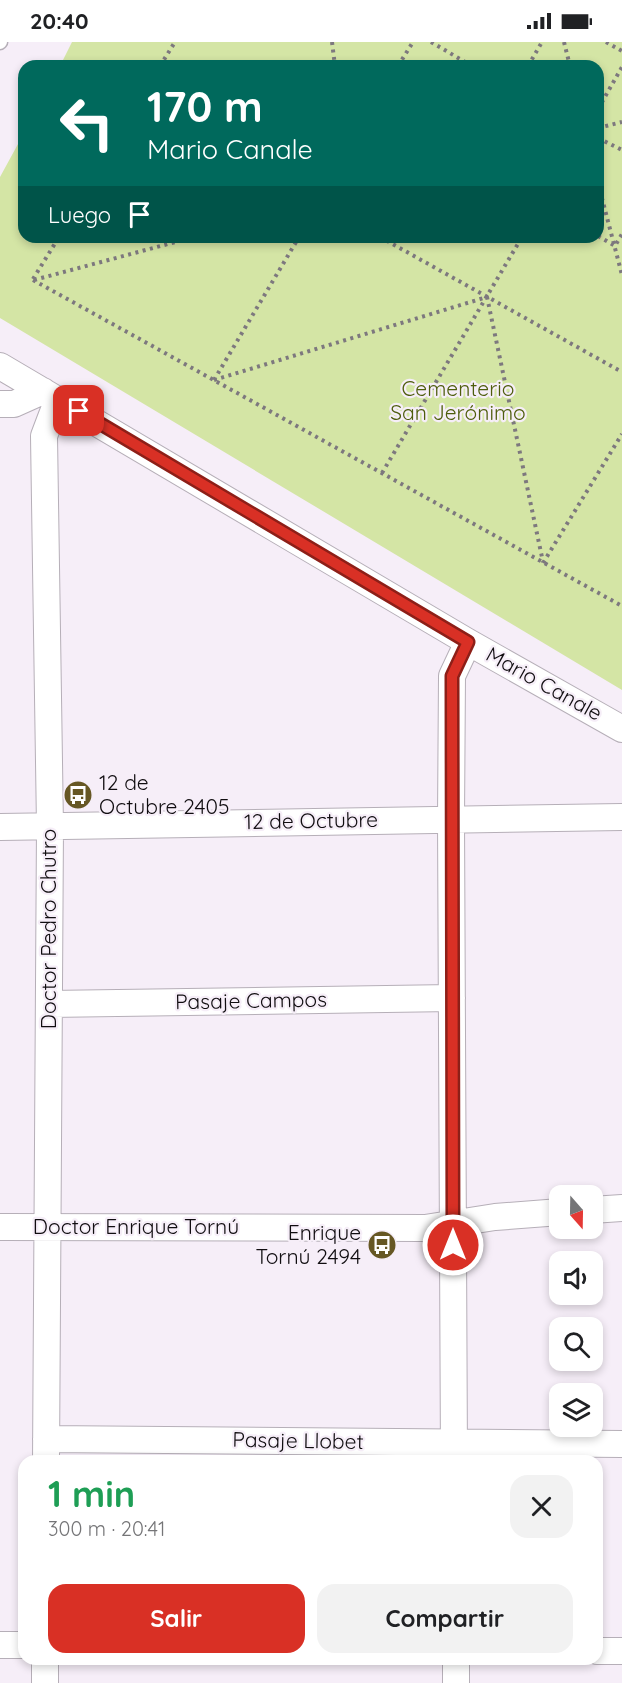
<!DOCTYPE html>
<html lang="es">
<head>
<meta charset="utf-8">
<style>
	:root { --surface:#fff; --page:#f2f2f2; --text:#202124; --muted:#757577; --accent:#d93025 }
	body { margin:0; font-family:Quicksand,sans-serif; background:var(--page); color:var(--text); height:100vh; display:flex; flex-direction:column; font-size:22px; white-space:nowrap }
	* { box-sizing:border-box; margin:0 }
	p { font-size:20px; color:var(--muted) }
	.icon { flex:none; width:33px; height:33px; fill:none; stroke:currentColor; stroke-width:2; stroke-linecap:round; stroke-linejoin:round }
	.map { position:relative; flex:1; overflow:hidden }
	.panel { position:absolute; left:18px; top:1413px; width:585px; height:210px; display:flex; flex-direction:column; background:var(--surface); border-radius:18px; box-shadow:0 3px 9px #0003 }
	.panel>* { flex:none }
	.top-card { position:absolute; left:18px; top:18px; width:586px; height:183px; border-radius:18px; box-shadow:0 3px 9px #0003; background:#00695c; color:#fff; overflow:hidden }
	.needle { width:39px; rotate:160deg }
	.buttons { position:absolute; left:549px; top:1143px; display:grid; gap:12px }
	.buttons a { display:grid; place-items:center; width:54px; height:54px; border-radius:12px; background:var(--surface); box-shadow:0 3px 9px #0003; font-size:30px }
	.pin { position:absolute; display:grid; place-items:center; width:51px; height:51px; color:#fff; margin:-26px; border-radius:12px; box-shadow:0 3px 9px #0006 }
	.me { position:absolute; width:66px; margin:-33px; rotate:0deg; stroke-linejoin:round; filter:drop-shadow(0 0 4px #0008) }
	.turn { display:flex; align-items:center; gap:21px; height:126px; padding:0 30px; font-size:27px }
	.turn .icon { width:78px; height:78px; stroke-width:2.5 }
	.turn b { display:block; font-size:42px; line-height:51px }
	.then { display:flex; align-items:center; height:57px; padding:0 30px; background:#0003; gap:12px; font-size:22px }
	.round { display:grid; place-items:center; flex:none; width:63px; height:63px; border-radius:18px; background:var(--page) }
	.headline { display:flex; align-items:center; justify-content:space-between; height:102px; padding:0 30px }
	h1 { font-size:36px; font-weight:800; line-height:45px; color:#1e9e55 }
	.primary-button { display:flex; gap:12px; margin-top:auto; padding:12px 30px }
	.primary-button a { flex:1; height:69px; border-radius:18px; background:var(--accent); color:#fff; font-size:24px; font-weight:800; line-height:69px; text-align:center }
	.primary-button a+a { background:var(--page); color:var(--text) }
	.status { display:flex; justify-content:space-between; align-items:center; height:42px; padding:0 30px; background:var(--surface); direction:ltr }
	.status svg { height:16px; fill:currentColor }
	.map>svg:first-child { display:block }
</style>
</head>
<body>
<div class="status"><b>20:40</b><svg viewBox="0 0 49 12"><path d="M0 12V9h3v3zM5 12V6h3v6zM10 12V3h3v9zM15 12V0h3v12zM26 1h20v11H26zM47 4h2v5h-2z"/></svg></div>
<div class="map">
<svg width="622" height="1641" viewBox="0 0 622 1641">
	<rect width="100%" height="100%" fill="#f6eef8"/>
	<!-- green -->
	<path fill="#d4e5a5" d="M72 0H622V648L0 276V135L24 91V195H598V24H60Z"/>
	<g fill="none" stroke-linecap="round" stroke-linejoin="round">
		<!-- lane casing -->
		<g stroke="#b6afb8" stroke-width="15">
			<path id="lane" d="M0 1 1 0"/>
		</g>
		<!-- street casing -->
		<g stroke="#b6afb8" stroke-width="28">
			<path id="street" d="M0 324 468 600 622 687
				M0 362H14L43 349
				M0 785 622 775
				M49 962 452 956
				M592 1168 622 1166
				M0 1185 425 1186 495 1175 560 1170
				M46 1397 622 1402
				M46 1419 50 785 44 394 58 357
				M454 1419 451 777 452 634 468 600
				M0 1603H24
				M597 1609H622
				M456 1617V1641
				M45 1641V1617"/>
		</g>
		<!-- path -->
		<path stroke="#7d787e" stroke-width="4" stroke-dasharray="3 4.5" stroke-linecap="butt" d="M332 0 335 24
			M431 0 472 24
			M564 0 570 24
			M606 0 622 9
			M160 24 175 0
			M398 24 413 0
			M528 24 542 0
			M598 67 622 25
			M598 86 622 80
			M598 96 622 108
			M598 141 622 233
			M598 194 615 204 622 192
			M380 195 622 330
			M33 237 59 195
			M33 238 622 564
			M34 238 194 195
			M214 338 487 255 543 520
			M214 338 299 195
			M382 431 522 195
			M543 521 622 392"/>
		<!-- lane -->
		<use href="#lane" stroke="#fff" stroke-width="12"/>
		<!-- street -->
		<use href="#street" stroke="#fff" stroke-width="26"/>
	</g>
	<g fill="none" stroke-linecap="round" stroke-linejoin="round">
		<!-- route casing -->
		<g stroke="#8d1f18" stroke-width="15">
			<path id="route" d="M79 369 468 600 452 634 453 1203"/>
		</g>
		<!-- route -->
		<use href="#route" stroke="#d93025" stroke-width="10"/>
	</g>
	<!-- icons -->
	<defs>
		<g id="bus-disc" transform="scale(1.5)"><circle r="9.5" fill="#665724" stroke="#f6eef8"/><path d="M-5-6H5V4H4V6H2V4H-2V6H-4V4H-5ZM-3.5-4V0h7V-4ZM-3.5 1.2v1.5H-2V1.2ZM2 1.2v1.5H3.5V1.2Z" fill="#fff"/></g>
	</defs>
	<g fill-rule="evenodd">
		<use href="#bus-disc" x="78" y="753"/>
		<use href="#bus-disc" x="382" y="1203"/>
	</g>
	<g text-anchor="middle" stroke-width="4.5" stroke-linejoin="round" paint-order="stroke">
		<!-- park labels -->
		<g font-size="21" fill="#4e5d0c" stroke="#f6eef8">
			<text x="458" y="354">Cementerio<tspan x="458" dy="24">San Jerónimo</tspan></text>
		</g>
		<!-- street labels -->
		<g font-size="21" fill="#100d10" stroke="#f6eef8">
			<text transform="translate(544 642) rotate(29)" y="7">Mario Canale</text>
			<text transform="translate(311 779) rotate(-1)" y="7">12 de Octubre</text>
			<text transform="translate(49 887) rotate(-90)" y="7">Doctor Pedro Chutro</text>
			<text transform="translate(251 959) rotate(-1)" y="7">Pasaje Campos</text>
			<text x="136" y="1192">Doctor Enrique Tornú</text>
			<text transform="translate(298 1399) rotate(1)" y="7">Pasaje Llobet</text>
		</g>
		<!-- poi labels -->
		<g font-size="21" fill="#100d10" stroke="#f6eef8" text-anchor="start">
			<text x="99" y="748">12 de<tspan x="99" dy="24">Octubre 2405</tspan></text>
			<text x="361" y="1198" text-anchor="end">Enrique<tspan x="361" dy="24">Tornú 2494</tspan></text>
		</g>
	</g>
</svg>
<div class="buttons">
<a><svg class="needle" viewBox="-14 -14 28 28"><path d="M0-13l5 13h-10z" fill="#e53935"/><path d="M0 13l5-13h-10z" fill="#757577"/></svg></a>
<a><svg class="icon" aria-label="sound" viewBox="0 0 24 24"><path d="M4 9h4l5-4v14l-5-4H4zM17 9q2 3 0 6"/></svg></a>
<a><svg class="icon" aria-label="search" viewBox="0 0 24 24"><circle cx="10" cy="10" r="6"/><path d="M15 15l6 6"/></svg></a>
<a><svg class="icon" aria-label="layers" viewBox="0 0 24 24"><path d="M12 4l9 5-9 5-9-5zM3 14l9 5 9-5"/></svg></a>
</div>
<div class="pin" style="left:79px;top:369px;background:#d93025"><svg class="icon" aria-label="arrive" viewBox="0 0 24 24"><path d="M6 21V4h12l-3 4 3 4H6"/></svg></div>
<svg class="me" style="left:453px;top:1203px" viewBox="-20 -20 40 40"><circle r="17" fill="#d93025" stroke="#fff" stroke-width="3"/><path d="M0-11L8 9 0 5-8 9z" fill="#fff"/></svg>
<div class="top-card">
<div class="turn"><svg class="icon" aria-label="left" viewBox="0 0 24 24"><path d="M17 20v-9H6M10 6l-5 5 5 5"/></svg><div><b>170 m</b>Mario Canale</div></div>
<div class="then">Luego<svg class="icon" aria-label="arrive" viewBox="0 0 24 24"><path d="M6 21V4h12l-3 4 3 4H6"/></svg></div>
</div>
<section class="panel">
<div class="headline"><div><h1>1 min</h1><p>300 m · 20:41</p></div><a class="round"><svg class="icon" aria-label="close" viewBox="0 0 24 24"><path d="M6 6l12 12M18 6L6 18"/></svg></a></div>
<div class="primary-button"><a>Salir</a><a>Compartir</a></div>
</section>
</div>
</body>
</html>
